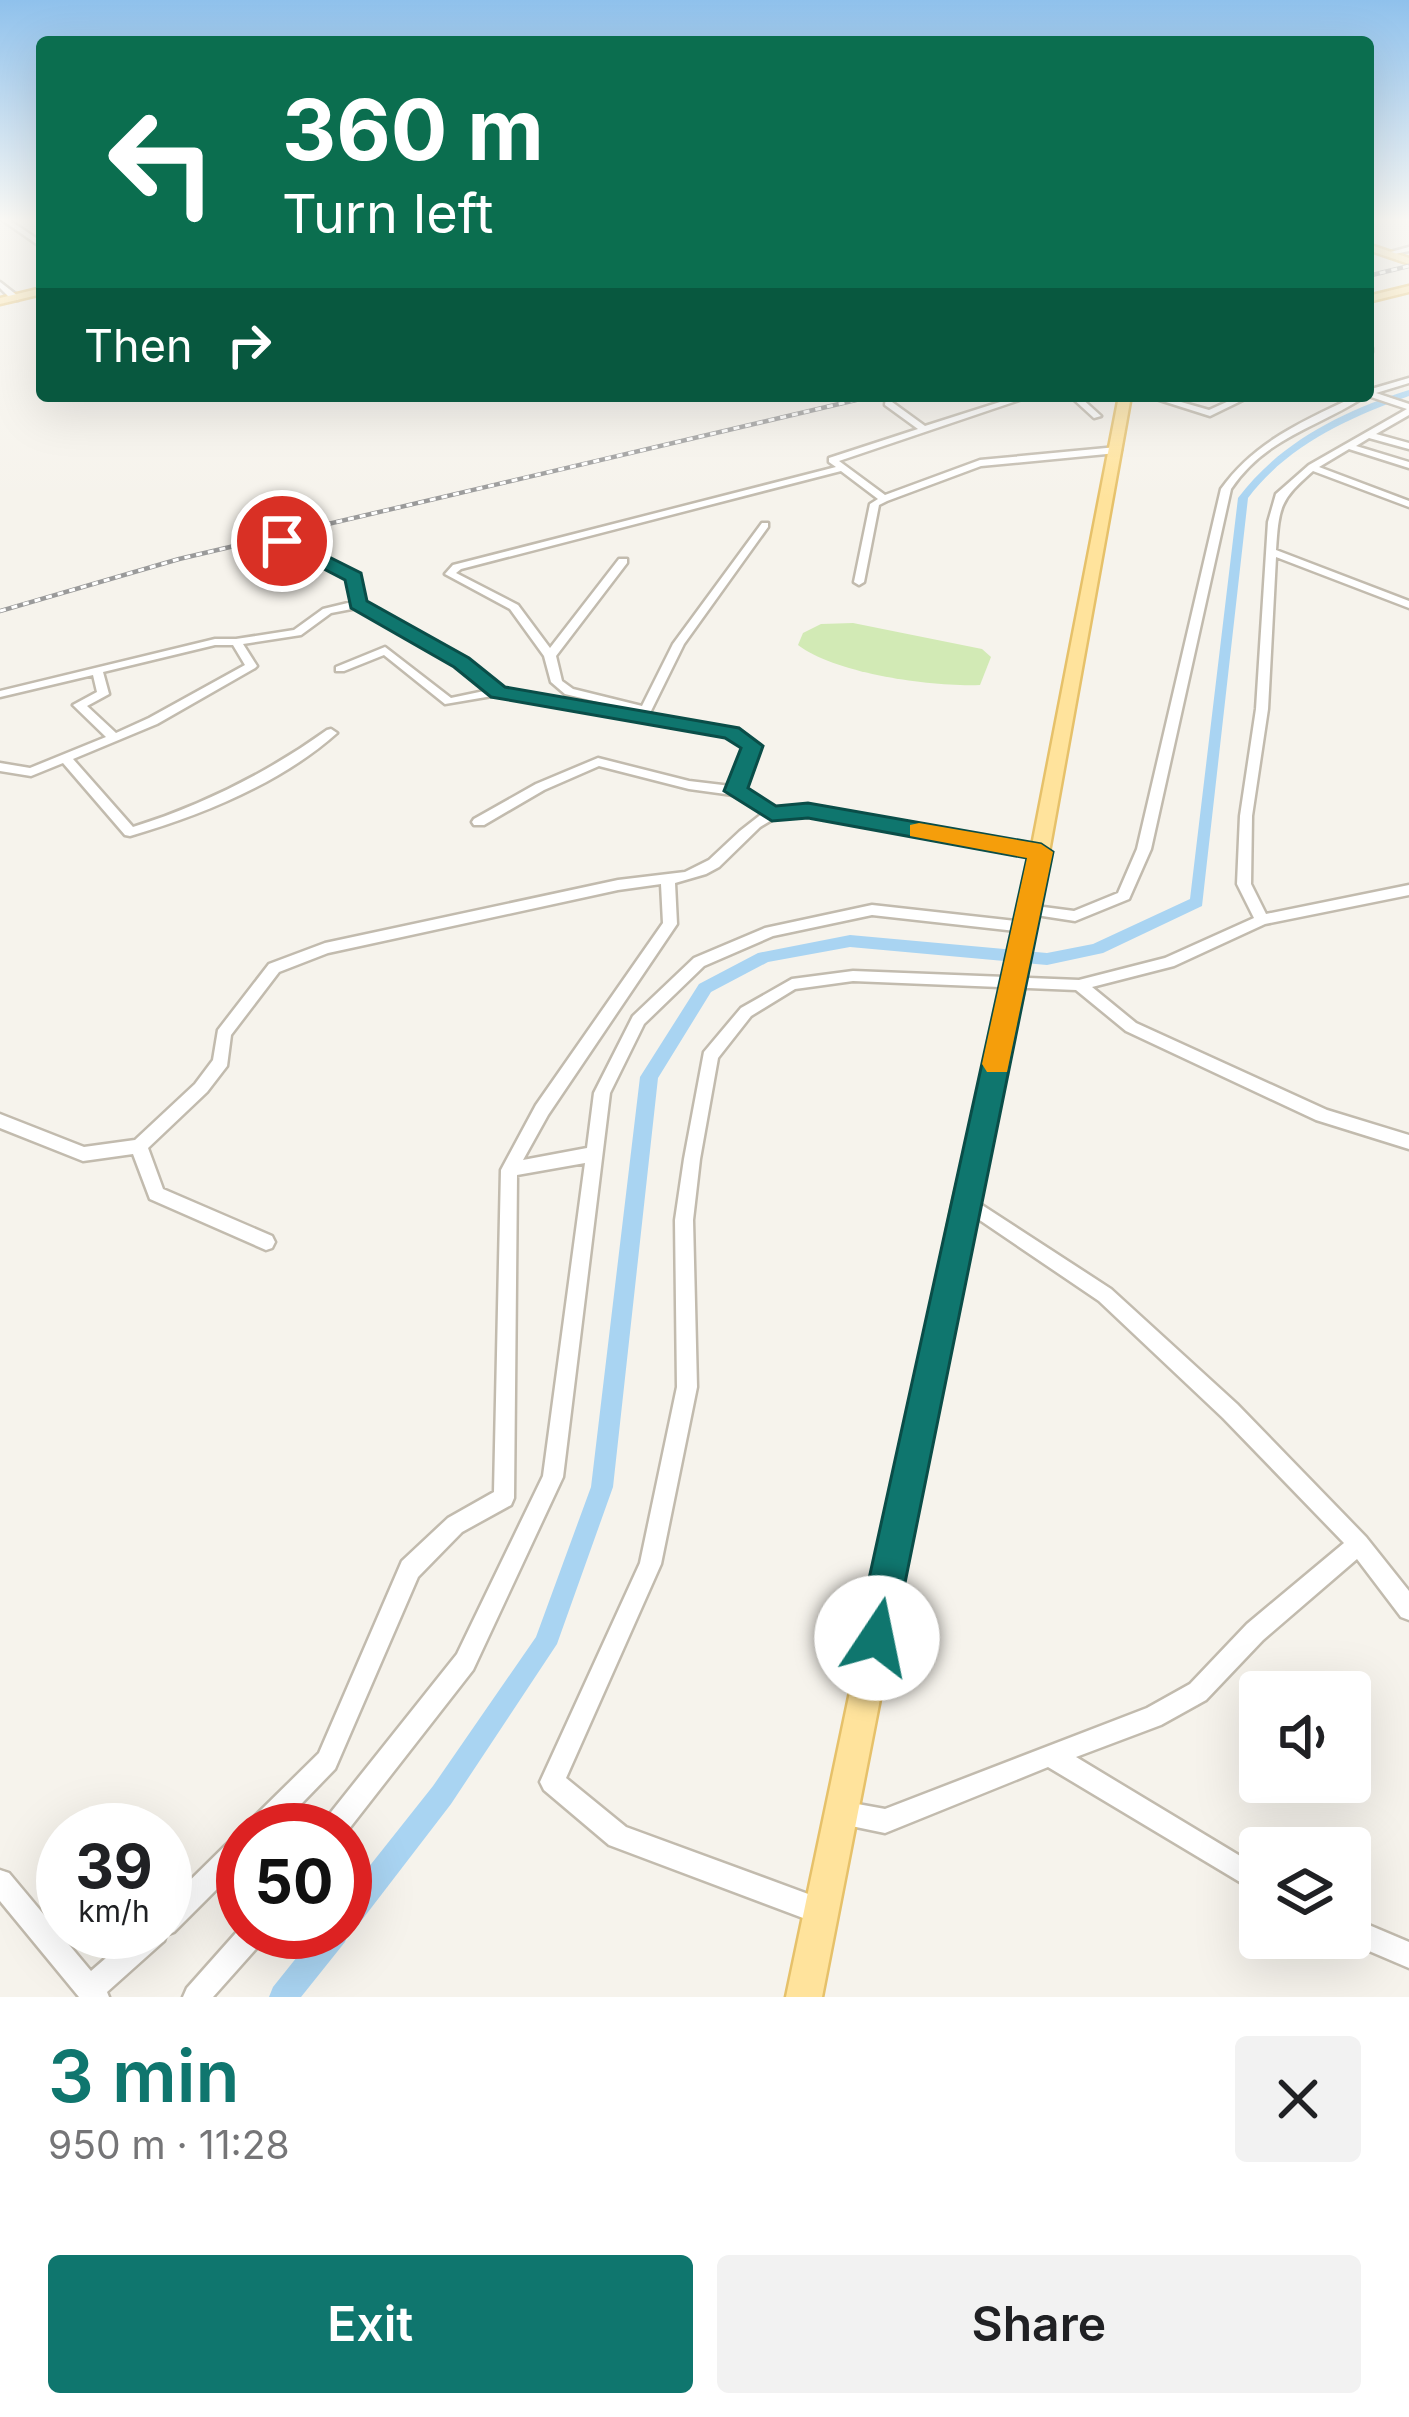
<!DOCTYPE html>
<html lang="en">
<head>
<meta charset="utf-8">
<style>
	:root { --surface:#fff; --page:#f2f2f2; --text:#202124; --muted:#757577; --accent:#0f766e }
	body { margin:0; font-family:Inter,sans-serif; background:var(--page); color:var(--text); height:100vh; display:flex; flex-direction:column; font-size:45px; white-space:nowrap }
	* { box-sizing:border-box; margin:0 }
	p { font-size:39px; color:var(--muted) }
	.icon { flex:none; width:66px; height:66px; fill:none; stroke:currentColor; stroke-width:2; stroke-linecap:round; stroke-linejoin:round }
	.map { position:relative; height:1997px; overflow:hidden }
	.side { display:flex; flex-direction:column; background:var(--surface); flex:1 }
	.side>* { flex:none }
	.guide { position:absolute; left:36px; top:36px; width:1338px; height:366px; border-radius:12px; box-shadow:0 12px 48px #0002; background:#0b6e4f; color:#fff; overflow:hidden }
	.tools { position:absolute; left:1239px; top:1671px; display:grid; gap:24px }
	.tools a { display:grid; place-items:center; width:132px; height:132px; border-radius:12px; background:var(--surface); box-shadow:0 12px 48px #0002; font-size:60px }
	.speed { position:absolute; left:36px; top:1803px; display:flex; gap:24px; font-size:60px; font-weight:700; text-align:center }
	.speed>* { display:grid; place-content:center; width:156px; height:156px; border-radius:50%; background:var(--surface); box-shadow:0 12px 48px #0002; line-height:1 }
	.speed small { font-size:30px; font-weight:400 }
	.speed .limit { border:18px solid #d22; background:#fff; color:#111 }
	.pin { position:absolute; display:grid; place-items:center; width:102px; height:102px; color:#fff; margin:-51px; border:6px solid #fff; border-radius:50%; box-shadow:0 3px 12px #0007 }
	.me { position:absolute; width:132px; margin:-66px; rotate:11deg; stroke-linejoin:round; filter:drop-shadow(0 0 9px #0008) }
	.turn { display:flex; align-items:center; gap:42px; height:252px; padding:0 48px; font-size:54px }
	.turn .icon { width:156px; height:156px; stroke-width:2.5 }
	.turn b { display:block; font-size:84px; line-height:102px }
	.then { display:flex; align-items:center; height:114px; padding:0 48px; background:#0003; gap:24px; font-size:45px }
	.round { display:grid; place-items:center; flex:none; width:126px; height:126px; border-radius:12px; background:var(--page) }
	.headline { display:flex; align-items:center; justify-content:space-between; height:204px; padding:0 48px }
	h1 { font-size:72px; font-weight:600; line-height:90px; color:var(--accent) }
	.primary-button { display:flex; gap:24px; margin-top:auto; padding:24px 48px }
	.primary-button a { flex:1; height:138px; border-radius:12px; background:var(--accent); color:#fff; font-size:48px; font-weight:600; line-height:138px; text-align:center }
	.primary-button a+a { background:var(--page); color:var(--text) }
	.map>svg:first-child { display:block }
</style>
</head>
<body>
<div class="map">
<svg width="1409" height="1997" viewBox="0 0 1409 1997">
	<rect width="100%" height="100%" fill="#f6f3ec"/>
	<!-- green -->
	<path fill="#d2eab5" d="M853 623 982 649 991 657 980 685C932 687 836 674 798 645L803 633 821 624Z"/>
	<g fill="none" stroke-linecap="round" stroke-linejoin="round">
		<!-- canal -->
		<path fill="#a9d4f2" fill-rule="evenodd" d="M1409 390V396C1348 418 1288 445 1248 498L1202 906 1103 953 1047 965 850 947 768 962 711 992 658 1078 613 1487 557 1644 451 1804 355 1929 349 1931 345 1942 301 1997H269L273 1987 317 1932H345V1897L433 1786 536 1637 591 1487 640 1077 699 984 758 953 850 935 1047 953 1093 944 1190 899 1238 498C1280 442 1343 411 1409 390Z"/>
		<!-- minor casing -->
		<g stroke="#c2bbae" stroke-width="5">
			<path id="minor" d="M2 220H9L42 242V245H38Z
				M1409 247V251L1390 255 1387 253Z
				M0 282 18 296V300H12L0 288Z
				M1368 347 1372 348V352H1368Z
				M1409 378V383L1376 393 1409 404V415L1376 434 1409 443V449L1369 438 1356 446 1409 462V468L1349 449 1319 467 1409 501V507L1313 471C1280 500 1279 506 1276 550L1409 601V608L1276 557 1268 709 1252 816 1251 884 1266 914 1409 885V895L1265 924 1174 966 1092 987 1136 1023 1327 1110 1409 1135V1149L1316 1120 1126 1031 1076 990 853 981 795 989 751 1016 718 1058 700 1159 693 1220 697 1387 661 1564 566 1778 626 1827 819 1898 828 1902 832 1911 828 1920 819 1924 609 1845 544 1790 540 1782 640 1563 677 1387 675 1220 684 1159 704 1052 741 1008 792 979 853 971 1079 980 1165 958 1254 918 1237 884 1240 816 1256 709 1268 522 1276 494 1309 465 1407 409 1368 396V390Z
				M886 396H894L892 402 925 426 1019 396H1031L839 461 885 495 980 460 1117 447 1121 450 1117 453 981 466 887 501 879 505 864 582 859 585 854 582 870 504 878 499 841 471 461 569 456 573 518 605 550 648 619 559H627V563L556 656 562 681 573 689 642 706 673 644 762 523H768V527L684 644 649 715 735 729 756 743 758 746 743 790 775 809 808 807 1041 848 1048 852 1041 856 808 815 775 818 760 827 719 867 706 874 675 883 677 924 548 1115 523 1160 587 1148 594 1093 633 1016 694 958 765 928 872 905 1025 922 1032 927 1025 932 872 915 773 936 704 966 644 1024 610 1093 563 1477 473 1670 345 1834V1830H321L324 1821 457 1654 543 1476 585 1163 517 1175 514 1498 511 1505 462 1532 418 1577 335 1769 276 1830H247L250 1821 319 1753 402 1561 448 1518 494 1492 501 1170 536 1105 663 923 661 884 618 890 328 953 279 972 231 1035 227 1066 207 1092 148 1148 163 1189 272 1236 275 1242 272 1248 266 1250 150 1199 133 1154 83 1161 0 1128V1114L84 1147 135 1140 195 1084 213 1060 218 1030 269 964 325 943 618 880 685 872 709 860 740 831 763 813 733 795 689 789 599 766 544 790 484 825H474L472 822 474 819 536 784 598 758 689 781 731 786 746 747 727 735 631 719V713L639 712 565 694 551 682 544 656 510 609 445 574 453 565 836 467 829 462V458L918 429 885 405Z
				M1070 396H1079L1101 416 1094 418Z
				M1147 396H1160L1209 410 1240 396H1251L1210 416Z
				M1356 396H1366C1317 428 1266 437 1231 489L1151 849 1129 899 1075 921 1023 913 1021 910 1023 907 1028 905 1074 911 1118 893 1137 849 1221 489C1255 441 1304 421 1356 396Z
				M282 538 358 575 363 602 465 660 502 689 605 707 611 711 605 715 498 695 445 704 384 655 344 671H336V667L385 647 451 698 489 690 457 664 357 608 331 613 301 635 243 644 257 666 255 668 157 724 73 759 133 827C203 805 267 773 327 730L331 729 337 733C281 783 202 815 130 836L125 835 63 763 31 776 0 771V763L30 768 106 737 73 705 97 692 93 675 0 697V691L215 639H236L294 630 323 609 352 602 349 579 279 543 277 541ZM215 645H233L245 665 149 718 116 733 87 706 109 694 103 672Z
				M965 1194 1111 1289 1237 1404 1366 1537 1409 1591V1620L1401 1617 1357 1559 1263 1640 1206 1700 1161 1725 1076 1757 1260 1868V1894L1048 1767 885 1833 832 1822 829 1813 832 1804 841 1801 885 1809 1147 1708 1190 1684 1247 1624 1344 1543 1223 1418 1099 1301 959 1206 956 1201 959 1196Z
				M243 1834V1863L174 1932 166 1935 164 1941 107 1992 109 1997H79L0 1901V1870L9 1873 91 1971 136 1932H165V1905L234 1837Z
				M1350 1917 1409 1942V1968L1341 1939 1350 1938Z
				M243 1925V1932H267L263 1941 213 1997H183L187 1988Z"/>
		</g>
		<!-- major casing -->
		<g stroke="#e6c16a" stroke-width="5">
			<path id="major" d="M1368 244 1409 258V264L1368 250Z
				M1409 286V292L1368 302V296Z
				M42 288V294L0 304V298Z
				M1119 396H1131L1026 980 977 1201 822 1997H786L953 1201 1006 980Z"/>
		</g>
		<!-- minor -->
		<use href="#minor" fill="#fff" fill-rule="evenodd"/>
		<!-- major -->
		<use href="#major" fill="#ffe39c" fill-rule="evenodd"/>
		<!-- rail casing -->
		<g stroke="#9a9a9a" stroke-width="4.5">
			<path id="rail" d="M1368 276 1409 266
				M0 611 179 559 873 396"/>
		</g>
		<!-- rail -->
		<use href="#rail" stroke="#fff" stroke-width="3" stroke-dasharray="6" stroke-linecap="butt"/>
	</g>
	<!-- sky -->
	<linearGradient id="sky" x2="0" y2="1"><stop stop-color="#8fc1ec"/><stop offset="0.44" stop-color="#fbfaf6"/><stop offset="1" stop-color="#fbfaf6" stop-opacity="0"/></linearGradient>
	<rect width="1409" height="499" fill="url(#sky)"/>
	<!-- route -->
	<path fill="#0f766e" stroke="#0a4d48" stroke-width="3" d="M276 537H289L361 573 367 601 469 658 505 687 739 728 763 746 748 788 776 806 808 803 1041 844 1053 852 891 1652 877 1658 862 1652 856 1638 1027 858 808 818 772 821 724 791 741 748 725 738 491 697 454 667 351 608 345 580 276 544Z"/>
	<!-- slow -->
	<path fill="#f59e0b" d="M919 823 1041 844 1053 852 1007 1072H987L982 1064 1027 858 910 836V825Z"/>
</svg>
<div class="tools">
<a><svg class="icon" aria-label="sound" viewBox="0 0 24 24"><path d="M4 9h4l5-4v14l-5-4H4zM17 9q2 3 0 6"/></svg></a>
<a><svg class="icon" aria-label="layers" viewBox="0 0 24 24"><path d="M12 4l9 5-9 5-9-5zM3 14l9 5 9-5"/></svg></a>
</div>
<div class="speed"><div>39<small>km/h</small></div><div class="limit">50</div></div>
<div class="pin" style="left:282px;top:541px;background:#d93025"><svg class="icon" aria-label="arrive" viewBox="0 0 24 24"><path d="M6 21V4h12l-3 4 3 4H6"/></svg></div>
<svg class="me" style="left:877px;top:1638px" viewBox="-20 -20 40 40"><circle r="19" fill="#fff"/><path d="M0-13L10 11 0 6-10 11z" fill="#0f766e"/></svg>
<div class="guide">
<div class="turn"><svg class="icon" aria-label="left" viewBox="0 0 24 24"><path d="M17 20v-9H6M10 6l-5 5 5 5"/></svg><div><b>360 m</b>Turn left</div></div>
<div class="then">Then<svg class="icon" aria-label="right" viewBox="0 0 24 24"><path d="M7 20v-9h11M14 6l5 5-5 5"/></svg></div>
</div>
</div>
<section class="side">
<div class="headline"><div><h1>3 min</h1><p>950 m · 11:28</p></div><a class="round"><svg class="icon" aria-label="close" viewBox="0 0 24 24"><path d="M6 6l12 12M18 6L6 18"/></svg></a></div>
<div class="primary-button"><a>Exit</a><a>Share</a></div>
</section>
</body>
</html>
